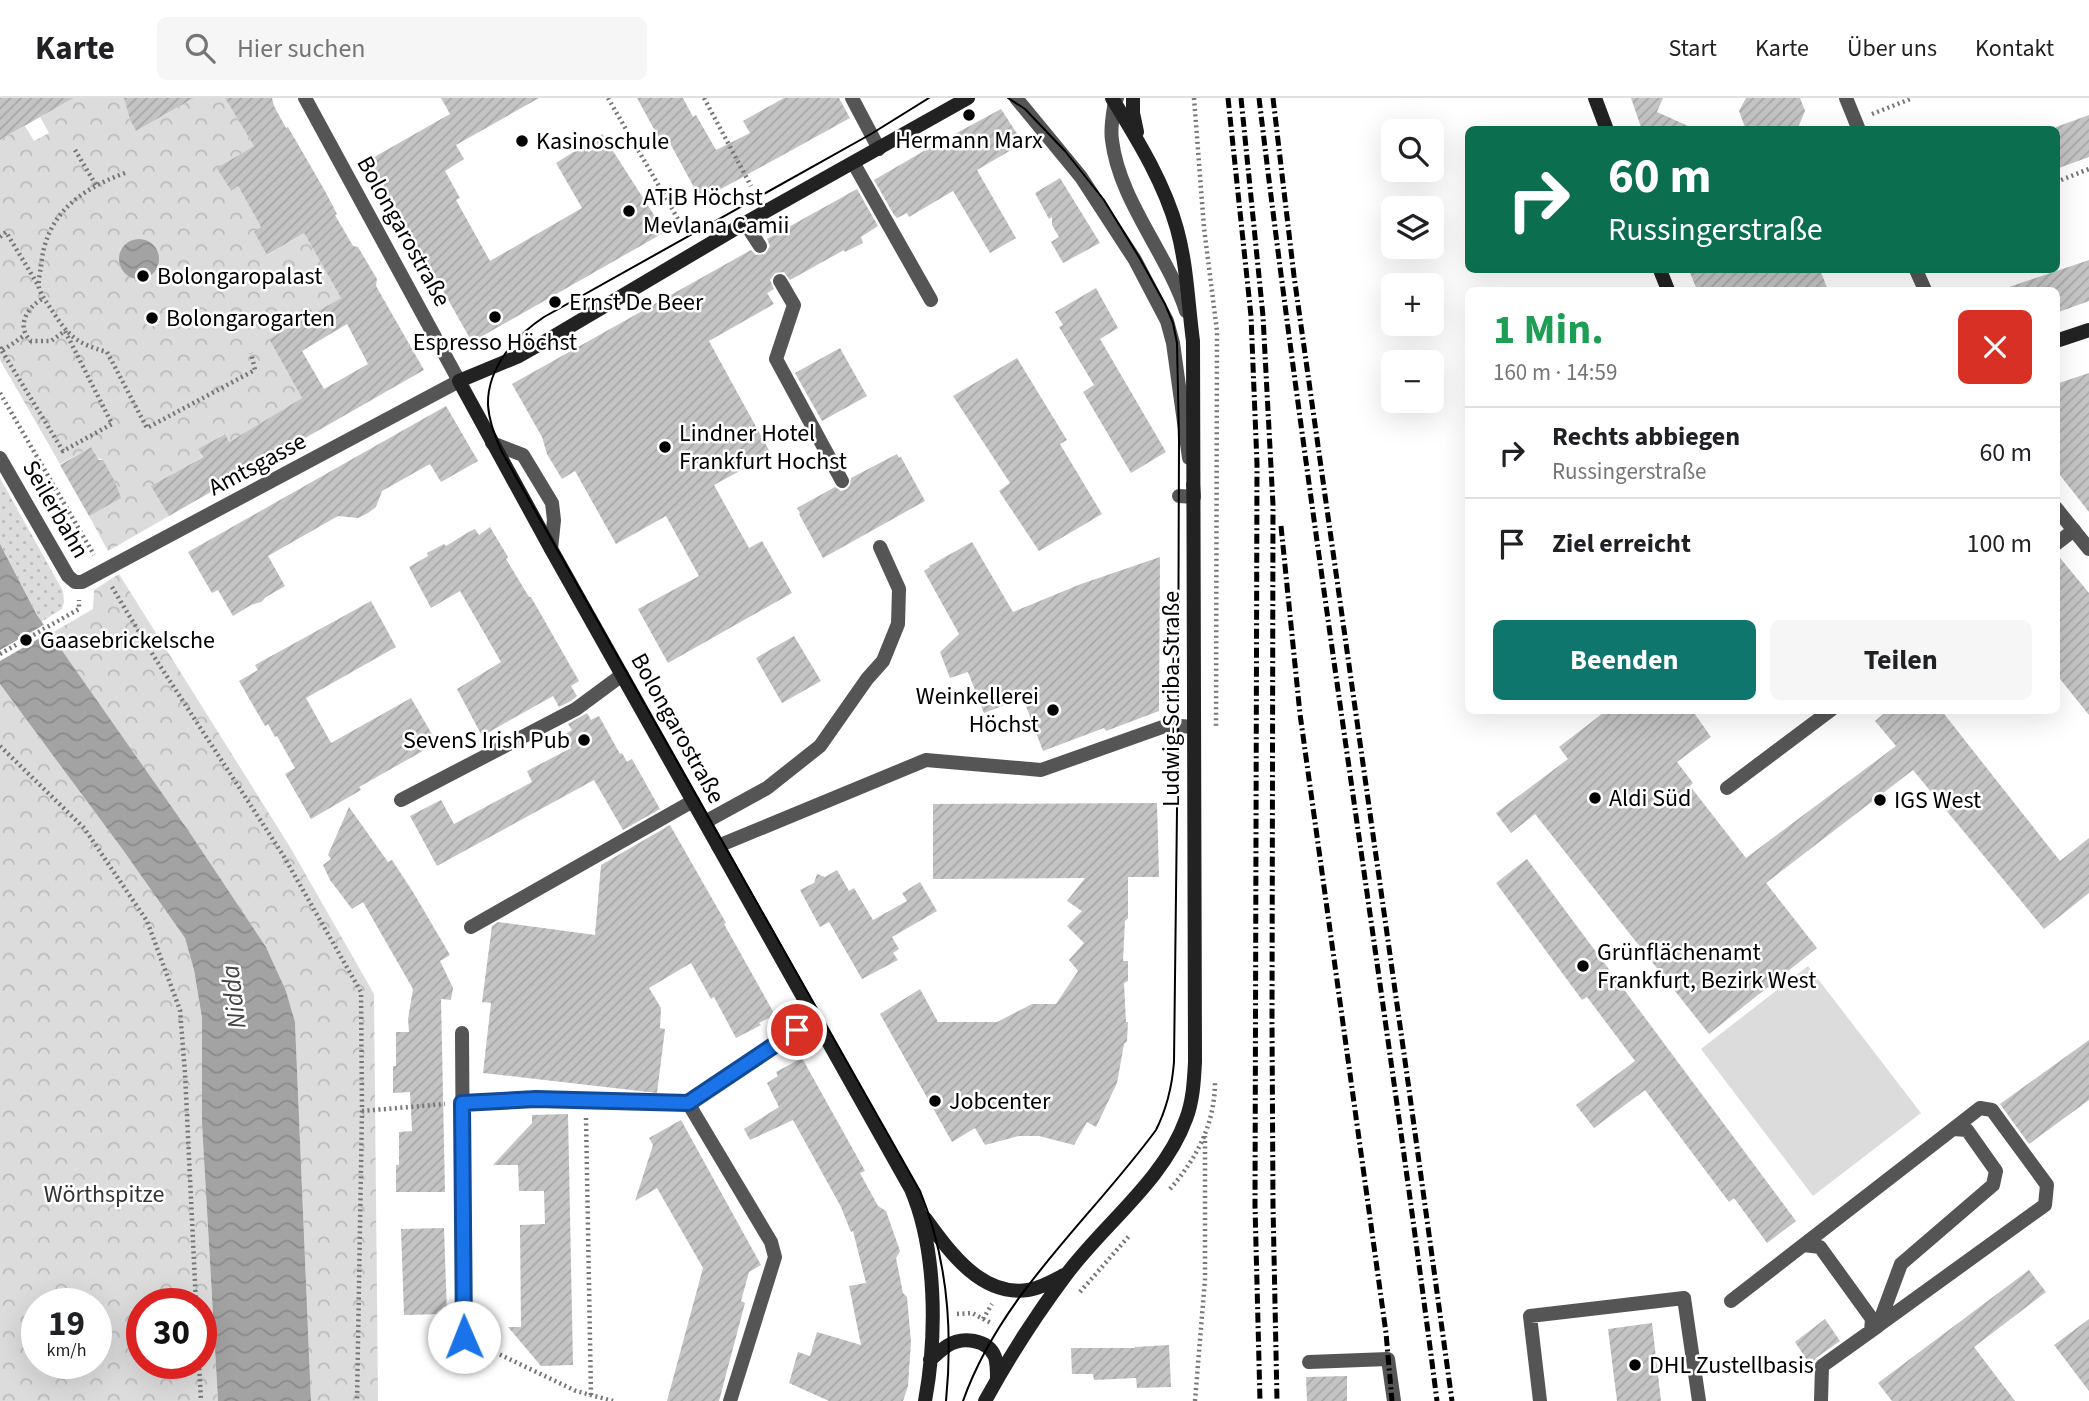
<!DOCTYPE html>
<html lang="de">
<head>
<meta charset="utf-8">
<style>
	:root { --surface:#fff; --page:#f6f6f6; --text:#202124; --muted:#757577; --line:#e0e0e0; --accent:#0f766e }
	body { margin:0; font-family:"Source Sans 3",sans-serif; background:var(--page); color:var(--text); height:100vh; display:flex; flex-direction:column; font-size:26px; white-space:nowrap }
	* { box-sizing:border-box; margin:0 }
	p { font-size:23px; color:var(--muted) }
	.icon { flex:none; width:38px; height:38px; fill:none; stroke:currentColor; stroke-width:2; stroke-linecap:round; stroke-linejoin:round }
	.map { position:relative; flex:1; overflow:hidden }
	.panel { position:absolute; left:1465px; top:189px; width:595px; height:427px; display:flex; flex-direction:column; background:var(--surface); border-radius:10px; box-shadow:0 7px 28px #0002 }
	.panel>* { flex:none }
	.hud { position:absolute; left:1465px; top:28px; width:595px; height:147px; border-radius:10px; box-shadow:0 7px 28px #0002; background:#0b6e4f; color:#fff; overflow:hidden }
	.buttons { position:absolute; left:1381px; top:21px; display:grid; gap:14px }
	.buttons a { display:grid; place-items:center; width:63px; height:63px; border-radius:10px; background:var(--surface); box-shadow:0 7px 28px #0002; font-size:35px }
	.speed { position:absolute; left:21px; top:1190px; display:flex; gap:14px; font-size:35px; font-weight:700; text-align:center }
	.speed>* { display:grid; place-content:center; width:91px; height:91px; border-radius:50%; background:var(--surface); box-shadow:0 7px 28px #0002; line-height:1 }
	.speed small { font-size:18px; font-weight:400 }
	.speed .limit { border:10px solid #d22; background:#fff; color:#111 }
	.pin { position:absolute; display:grid; place-items:center; width:60px; height:60px; color:#fff; margin:-30px; border:4px solid #fff; border-radius:50%; box-shadow:0 2px 7px #0007 }
	.me { position:absolute; width:77px; margin:-38px; rotate:359deg; stroke-linejoin:round; filter:drop-shadow(0 0 5px #0008) }
	.turn { display:flex; align-items:center; gap:24px; height:147px; padding:0 28px; font-size:32px }
	.turn .icon { width:91px; height:91px; stroke-width:2.5 }
	.turn b { display:block; font-size:49px; line-height:60px }
	.round { display:grid; place-items:center; flex:none; width:74px; height:74px; border-radius:10px; background:var(--page) }
	.summary { display:flex; align-items:center; justify-content:space-between; height:119px; padding:0 28px }
	h1 { font-size:42px; font-weight:700; line-height:52px; color:#1e9e55 }
	.cta { display:flex; gap:14px; margin-top:auto; padding:14px 28px }
	.cta a { flex:1; height:80px; border-radius:10px; background:var(--accent); color:#fff; font-size:28px; font-weight:700; line-height:80px; text-align:center }
	.cta a+a { background:var(--page); color:var(--text) }
	ul { padding:0; list-style:none }
	li { display:flex; align-items:center; gap:21px; height:91px; padding:0 28px; border-top:2px solid var(--line) }
	li div { flex:1 }
	li b { display:block; font-size:26px }
	li em { font-style:normal }
	header { display:flex; align-items:center; gap:42px; box-sizing:border-box; height:98px; padding:0 35px; background:var(--surface); border-bottom:2px solid var(--line) }
	header strong { font-size:33px }
	nav { display:flex; gap:38px; margin-inline-start:auto; font-size:24px }
	.search { width:490px; height:63px; background:var(--page); display:flex; align-items:center; gap:18px; box-sizing:border-box; padding:0 24px; border-radius:10px; color:var(--muted); font-size:26px }
	.map>svg:first-child { display:block }
</style>
</head>
<body>
<header>
<strong>Karte</strong>
<div class="search"><svg class="icon" aria-label="search" viewBox="0 0 24 24"><circle cx="10" cy="10" r="6"/><path d="M15 15l6 6"/></svg>Hier suchen</div>
<nav><a>Start</a><a>Karte</a><a>Über uns</a><a>Kontakt</a></nav>
</header>
<div class="map">
<svg width="2089" height="1303" viewBox="0 0 2089 1303">
	<defs>
		<pattern id="grass-dots" width="8" height="8" patternUnits="userSpaceOnUse" patternTransform="scale(1.75)"><rect width="8" height="8" fill="#dcdcdc"/><path d="M2 2h.1M6 6h.1" fill="none" stroke="#bbb" stroke-width="1.8" stroke-linecap="round"/></pattern>
		<pattern id="park-crowns" width="20" height="18" patternUnits="userSpaceOnUse" patternTransform="scale(1.75)"><rect width="20" height="18" fill="#dcdcdc"/><path d="M2 6a3 3 0 1 1 6 0M12 15a3 3 0 1 1 6 0" fill="none" stroke="#bbb"/></pattern>
		<pattern id="water-waves" width="16" height="10" patternUnits="userSpaceOnUse" patternTransform="scale(1.75)"><rect width="16" height="10" fill="#a3a3a3"/><path d="M0 5q4-4 8 0t8 0" fill="none" stroke="#8b8b8b"/></pattern>
		<pattern id="building-hatch" width="6" height="6" patternUnits="userSpaceOnUse" patternTransform="scale(1.75)"><rect width="6" height="6" fill="#c4c4c4"/><path d="M-1 1l2-2M0 6l6-6M5 7l2-2" fill="none" stroke="#a7a7a7"/></pattern>
	</defs>
	<rect width="100%" height="100%" fill="#fff"/>
	<!-- grass -->
	<path fill="url(#grass-dots)" d="M0 380 63 493 64 504 62 511 41 524 0 446Z"/>
	<!-- park -->
	<path fill="url(#park-crowns)" fill-rule="evenodd" d="M71 0H124L130 22 136 33 194 0H225L254 48 218 70 230 92 238 88 261 129 254 134 268 157 304 135 341 200 269 241 302 300 229 344 224 336 199 351 202 359 152 388 169 418 108 453 89 418 103 362 98 360 91 349 60 366 0 262V42L25 28 34 43 49 35 40 19Z
		M119 476 290 749 374 896 378 1303H311L295 924 286 893 266 849 190 735 50 536 93 511 94 492Z
		M0 586 123 752 185 840 194 872 202 920V1026L218 1303H0ZM37 1206H96V1265H37ZM142 1206H201V1265H142Z"/>
	<!-- garden -->
	<path fill="#dcdcdc" d="M1808 868 1921 1015 1813 1098 1701 951Z"/>
	<!-- water -->
	<path fill="url(#water-waves)" d="M119 161a20 20 0 1 1 40 0a20 20 0 1 1-40 0Z
		M0 446 37 517 190 735 266 849 286 893 295 924 311 1303H218L202 1026V920L194 872 185 840 123 752 0 586Z"/>
	<!-- pier -->
	<path fill="#fff" d="M47 525 52 533 0 563V552Z"/>
	<!-- building -->
	<path fill="url(#building-hatch)" fill-rule="evenodd" d="M0 0H73L0 42Z
		M124 0H194L136 33 130 22Z
		M225 0H272L274 8 286 30 288 29 325 93 337 116 335 117 353 148 358 149 377 181 376 188 424 272 169 418 151 388 203 359 198 351 225 336 229 344 302 300 269 241 341 200 304 135 267 157 254 134 261 129 238 88 231 93 217 70 254 48ZM347 226 368 266 324 291 302 253Z
		M441 0H539L456 47 464 61 445 73 460 100 456 102 490 163 582 110 556 65 602 36 665 134 472 244 369 62 450 16Z
		M637 0H683L693 19 696 17 716 52 750 35 743 23 784 0H839L850 20 701 102 666 38 660 42Z
		M1631 0H1663L1657 14 1697 32H1642Z
		M1746 0H1800L1805 13 1797 32H1746L1739 13Z
		M1001 11 1023 45 977 72 1016 140 990 155 953 93 909 119 907 115 897 120 894 117 874 82 929 50Z
		M2089 17V59L2056 71V29Z
		M1060 80 1100 145 1063 165 1051 144 1059 139 1052 127V119L1049 121 1035 95Z
		M857 91 878 128 861 139 863 145 845 154 844 152 790 182 784 174 775 175 770 182 774 191 767 195 774 206 709 243 771 356 714 387 749 450 762 443 792 495 668 565 638 511 699 478 666 418 616 446 575 373 562 381 547 356 542 339 512 286 751 152 756 157 765 156 770 148 767 141Z
		M2089 162V203L2056 215V192H2009V189Z
		M1689 172H1820L1828 192H1697Z
		M1096 190 1118 230 1100 241 1166 354 1131 375 1083 294 1094 287 1059 229 1063 227 1055 214Z
		M840 250 867 298 822 323 795 275Z
		M1017 260 1067 342 1060 346 1102 416 1039 453 999 393 1010 385 953 298Z
		M2089 275V414L2056 372V286Z
		M446 308 478 363 441 384 430 366 382 393 376 409 368 415 358 420 338 418 268 458 285 488 266 499 261 504 251 507 233 518 218 492 212 495 188 454Z
		M91 349 99 362H103L115 384 121 400 89 418 60 367Z
		M897 356 899 360 901 359 925 403 823 460 799 416 800 415 797 410 835 389 841 393 847 391 850 387 851 380Z
		M490 429 508 459 506 461 529 499H531L579 583 571 588 577 598 571 603 559 609 553 598 482 638 457 591 501 564 460 493 431 510 409 469 428 458 427 455 444 446 446 448 467 435 475 431 479 437Z
		M972 444 1013 514 1081 486 1160 459 1159 613 1106 633 1104 630 1043 653 1023 600 984 615 968 574 950 580 940 554 959 536 924 473 930 469 929 468Z
		M2056 455 2089 495V617L2056 576Z
		M371 503 396 549 306 600 331 645 411 600 437 645 359 689 361 692 311 721 285 676 295 670 277 638 275 639 268 626 265 628 239 583 258 572 255 567Z
		M794 538 821 583 782 605 756 560Z
		M1607 612H1692L1711 639 1677 664 1693 685 1690 688 1746 760 1896 648 1875 623 1888 612H1941L2060 763 2089 740V795L2044 831 1913 672 1766 785 1817 850 1709 936 1535 716 1511 735 1496 715 1568 661 1559 649Z
		M587 615 591 622 599 618 620 656 622 655 627 664 632 661 660 711 623 732 594 682 437 768 410 718 441 702 454 726 532 684 527 673 571 650 564 637 572 632 568 626Z
		M1157 705 1159 779H1128V820L1125 823 1123 863H1128V883L1124 885 1126 924H1128L1127 943 1124 946 1117 985 1096 1029 1087 1024 1074 1047 1039 1038H1019L985 1047 975 1030 952 1044 880 916 920 891 938 924H997L1032 906H1056L1078 873 1069 862 1084 845 1067 828 1082 813 1067 803 1085 780 933 781V706Z
		M349 709 388 764 392 762 413 794 450 857 440 863 453 890 451 902 441 901 445 1094H396V1067H399V1034L412 1033 410 994 393 995V968H396V934H409L408 921 413 891 363 804 352 811 330 782 323 767 331 761 328 757Z
		M670 727 726 825 724 826 775 917 759 925 761 927 736 940 714 899 711 901 691 865 649 890 661 910 660 930 665 931 657 995 483 975 491 905 482 904 492 828 498 824 595 837 601 767Z
		M1527 761 1796 1123 1767 1145 1734 1100 1729 1104 1645 992 1594 1030 1576 1007 1635 963 1587 899 1582 902 1496 785Z
		M837 772 849 793 854 790 873 822 907 803 902 795 920 784 937 813 892 839 899 851 893 855 898 862 862 881 829 824 820 829 800 792 814 785 817 776 825 779Z
		M2089 942V1002L2029 1046 2000 1006Z
		M802 960 865 1073 860 1075 878 1108 886 1113 900 1153 896 1160 903 1195 907 1199 911 1244 908 1288 903 1303H829L789 1285 798 1254 810 1258 817 1234 861 1247 849 1188 866 1185 853 1133 851 1134 841 1109 793 1022 750 1042 744 1031 779 1009 767 985 778 978 776 974Z
		M568 1016 573 1267 541 1268 508 1229H521L520 1127 545 1126 544 1093H519L518 1067H493L532 1025V1017Z
		M681 1022 761 1167 749 1174 741 1203 745 1205 719 1303H667L703 1170 657 1090 635 1103 653 1047 649 1040Z
		M444 1130 447 1216 404 1217 401 1131Z
		M2029 1172 2046 1194 1974 1249 2015 1303H1892L1878 1285Z
		M1825 1221 1840 1243 1816 1260 1811 1268 1795 1244Z
		M2089 1221V1293L2054 1247Z
		M1652 1225 1661 1303H1617L1608 1231Z
		M1169 1247 1171 1289 1137 1290 1136 1280 1094 1282 1093 1276H1072L1071 1250H1135V1249Z
		M1347 1278V1303H1307L1306 1279Z"/>
	<g fill="none" stroke-linecap="round" stroke-linejoin="round">
		<!-- path -->
		<path stroke="#777" stroke-width="4.5" stroke-dasharray="2 3.5" stroke-linecap="butt" d="M608 0 682 128
			M704 0 751 88
			M1194 0 1204 130 1217 233 1216 628
			M1872 16 1913 0
			M75 52 96 87
			M125 75C79 92 45 117 41 169 40 175 38 184 39 190 42 199 48 206 53 214 69 239 78 246 107 254L147 330 255 272 251 255
			M2056 84 2089 71
			M0 139 6 134 38 187
			M0 249 2 253 25 237
			M2 253 63 353 112 326 65 233 51 243H31C15 228 28 208 44 200
			M0 295 94 457
			M112 489 153 557 283 757 361 894 362 1013 357 1303
			M0 556 79 511V502
			M0 648 84 730 147 823 180 912 185 975 196 1206
			M362 1013 445 1006
			M586 1020 591 1297
			M1170 1091C1197 1060 1215 1026 1215 983
			M1080 1194 1129 1138
			M957 1216 972 1215 993 1226
			M983 1221 992 1206
			M480 1247 576 1293 613 1303
			M199 1265 201 1303
			M1195 1303 1205 1181V1038"/>
		<!-- service -->
		<path stroke="#555" stroke-width="14" d="M1016 0 1081 79 1135 162 1167 223 1173 245 1189 360
			M1117 0 1115 3C1113 16 1110 30 1112 42 1119 102 1167 155 1186 213
			M854 66 931 202
			M745 125 760 148
			M780 183 794 207 776 261 842 383
			M492 345 523 357 552 405 554 422 551 451
			M1179 398 1194 399 1193 387
			M2056 446 2074 432
			M1727 690 1831 612
			M401 702 576 611 622 577
			M705 724 767 690 820 648 867 581 883 563 898 526 899 491 880 449
			M718 748 926 662 1041 672 1168 627 1193 629
			M471 829 693 703
			M1804 1147 1820 1149 1872 1221 1871 1233
			M1731 1203 1953 1031 1967 1032 1996 1073 1993 1087 1901 1166 1878 1228 1822 1268 1821 1303
			M1879 1227 2045 1107 2047 1087 1992 1012 1980 1010 1953 1031
			M1309 1264 1388 1261 1394 1303
			M1540 1303 1530 1218 1684 1200 1699 1303"/>
		<!-- minor -->
		<path stroke="#555" stroke-width="14" d="M852 0 879 51
			M1846 0 1859 32
			M1916 172 1925 192
			M0 360 68 478 75 484H82L459 283
			M2056 410 2089 451
			M462 935 464 1239
			M462 1005 536 1001 688 1005 815 920
			M688 1005 771 1144 775 1159 730 1303"/>
		<!-- tertiary -->
		<path stroke="#555" stroke-width="14" d="M305 0 459 283"/>
		<!-- secondary -->
		<path stroke="#222" stroke-width="14" d="M1133 0V15L1137 34
			M1595 0 1607 32
			M1660 172 1668 192
			M2056 243 2089 232
			M925 1120C949 1153 981 1199 1028 1192 1041 1190 1053 1183 1064 1177
			M930 1262C936 1257 941 1252 947 1248 962 1238 988 1241 995 1259 997 1265 997 1274 997 1281
			M925 1303C937 1238 937 1152 911 1091L551 451 459 283 519 258 549 241 745 125 968 0
			M985 1303C1009 1259 1036 1217 1066 1177 1104 1126 1164 1082 1186 1021 1193 1003 1194 983 1195 964L1193 243C1188 206 1187 167 1177 131 1164 84 1137 41 1112 0"/>
		<!-- tram -->
		<path stroke="#000" stroke-width="2" d="M929 0 871 36 544 219C515 238 487 270 488 307 489 324 495 339 502 354L920 1093C947 1159 953 1232 946 1303
			M963 1303C1001 1196 1090 1122 1156 1032 1167 1010 1172 990 1174 964L1178 628 1179 343 1177 245 1173 225 1165 206 1139 159 1104 102 1065 53 1025 11 1008 0"/>
		<!-- rail -->
		<path stroke="#000" stroke-width="5" stroke-dasharray="10 3.5 2 3.5" stroke-linecap="butt" d="M1228 0 1251 218 1257 366 1255 1108 1260 1303
			M1241 0 1263 218 1273 407 1272 926 1273 1108 1277 1303
			M1259 0C1311 435 1381 868 1437 1303
			M1273 0 1294 178 1408 984 1452 1303
			M1281 428 1300 616 1386 1235 1392 1303"/>
	</g>
	<g fill="none" stroke-linecap="round" stroke-linejoin="round">
		<!-- route casing -->
		<g stroke="#114b97" stroke-width="18">
			<path id="route" d="M464 1239 462 1005 536 1001 688 1005 797 932"/>
		</g>
		<!-- route -->
		<use href="#route" stroke="#1a73e8" stroke-width="12"/>
	</g>
	<!-- markers -->
	<g fill="#000" stroke="#fff" stroke-width="2.5">
		<circle cx="969" cy="17" r="7"/>
		<circle cx="522" cy="43" r="7"/>
		<circle cx="629" cy="113" r="7"/>
		<circle cx="143" cy="178" r="7"/>
		<circle cx="555" cy="204" r="7"/>
		<circle cx="495" cy="219" r="7"/>
		<circle cx="152" cy="220" r="7"/>
		<circle cx="665" cy="349" r="7"/>
		<circle cx="26" cy="542" r="7"/>
		<circle cx="1053" cy="612" r="7"/>
		<circle cx="584" cy="642" r="7"/>
		<circle cx="1595" cy="700" r="7"/>
		<circle cx="1880" cy="702" r="7"/>
		<circle cx="1583" cy="868" r="7"/>
		<circle cx="935" cy="1003" r="7"/>
		<circle cx="1635" cy="1267" r="7"/>
	</g>
	<g text-anchor="middle" stroke-width="5" stroke-linejoin="round" paint-order="stroke">
		<!-- poi labels -->
		<g font-size="24" fill="#000" stroke="#fff" text-anchor="start">
			<text x="969" y="50" text-anchor="middle">Hermann Marx</text>
			<text x="536" y="51">Kasinoschule</text>
			<text x="643" y="107">ATiB Höchst<tspan x="643" dy="28">Mevlana Camii</tspan></text>
			<text x="157" y="186">Bolongaropalast</text>
			<text x="569" y="212">Ernst De Beer</text>
			<text x="166" y="228">Bolongarogarten</text>
			<text x="495" y="252" text-anchor="middle">Espresso Höchst</text>
			<text x="679" y="343">Lindner Hotel<tspan x="679" dy="28">Frankfurt Hochst</tspan></text>
			<text x="40" y="550">Gaasebrickelsche</text>
			<text x="1039" y="606" text-anchor="end">Weinkellerei<tspan x="1039" dy="28">Höchst</tspan></text>
			<text x="570" y="650" text-anchor="end">SevenS Irish Pub</text>
			<text x="1609" y="708">Aldi Süd</text>
			<text x="1894" y="710">IGS West</text>
			<text x="1597" y="862">Grünflächenamt<tspan x="1597" dy="28">Frankfurt, Bezirk West</tspan></text>
			<text x="949" y="1011">Jobcenter</text>
			<text x="1649" y="1275">DHL Zustellbasis</text>
		</g>
		<!-- street labels -->
		<g font-size="24" fill="#000" stroke="#fff">
			<text transform="translate(404 133) rotate(61)" y="8">Bolongarostraße</text>
			<text transform="translate(257 366) rotate(-28)" y="8">Amtsgasse</text>
			<text transform="translate(56 411) rotate(60)" y="8">Seilerbahn</text>
			<text transform="translate(1171 601) rotate(-90)" y="8">Ludwig-Scriba-Straße</text>
			<text transform="translate(678 630) rotate(61)" y="8">Bolongarostraße</text>
		</g>
		<!-- park labels -->
		<g font-size="24" fill="#333" stroke="#fff">
			<text x="104" y="1104">Wörthspitze</text>
		</g>
		<!-- water labels -->
		<g font-size="26" font-style="italic" fill="#444" stroke="#fff">
			<text transform="translate(233 899) rotate(-97)" y="9">Nidda</text>
		</g>
	</g>
</svg>
<div class="buttons">
<a><svg class="icon" aria-label="search" viewBox="0 0 24 24"><circle cx="10" cy="10" r="6"/><path d="M15 15l6 6"/></svg></a>
<a><svg class="icon" aria-label="layers" viewBox="0 0 24 24"><path d="M12 4l9 5-9 5-9-5zM3 14l9 5 9-5"/></svg></a>
<a>+</a>
<a>−</a>
</div>
<div class="speed"><div>19<small>km/h</small></div><div class="limit">30</div></div>
<div class="pin" style="left:797px;top:932px;background:#d93025"><svg class="icon" aria-label="arrive" viewBox="0 0 24 24"><path d="M6 21V4h12l-3 4 3 4H6"/></svg></div>
<svg class="me" style="left:464px;top:1239px" viewBox="-20 -20 40 40"><circle r="19" fill="#fff"/><path d="M0-13L10 11 0 6-10 11z" fill="#1a73e8"/></svg>
<div class="hud">
<div class="turn"><svg class="icon" aria-label="right" viewBox="0 0 24 24"><path d="M7 20v-9h11M14 6l5 5-5 5"/></svg><div><b>60 m</b>Russingerstraße</div></div>
</div>
<section class="panel">
<div class="summary"><div><h1>1 Min.</h1><p>160 m · 14:59</p></div><a class="round" style="background:#d93025;color:#fff"><svg class="icon" aria-label="close" viewBox="0 0 24 24"><path d="M6 6l12 12M18 6L6 18"/></svg></a></div>
<ul>
<li><svg class="icon" aria-label="right" viewBox="0 0 24 24"><path d="M7 20v-9h11M14 6l5 5-5 5"/></svg><div><b>Rechts abbiegen</b><p>Russingerstraße</p></div><em>60 m</em></li>
<li><svg class="icon" aria-label="arrive" viewBox="0 0 24 24"><path d="M6 21V4h12l-3 4 3 4H6"/></svg><div><b>Ziel erreicht</b></div><em>100 m</em></li>
</ul>
<div class="cta"><a>Beenden</a><a>Teilen</a></div>
</section>
</div>
</body>
</html>
